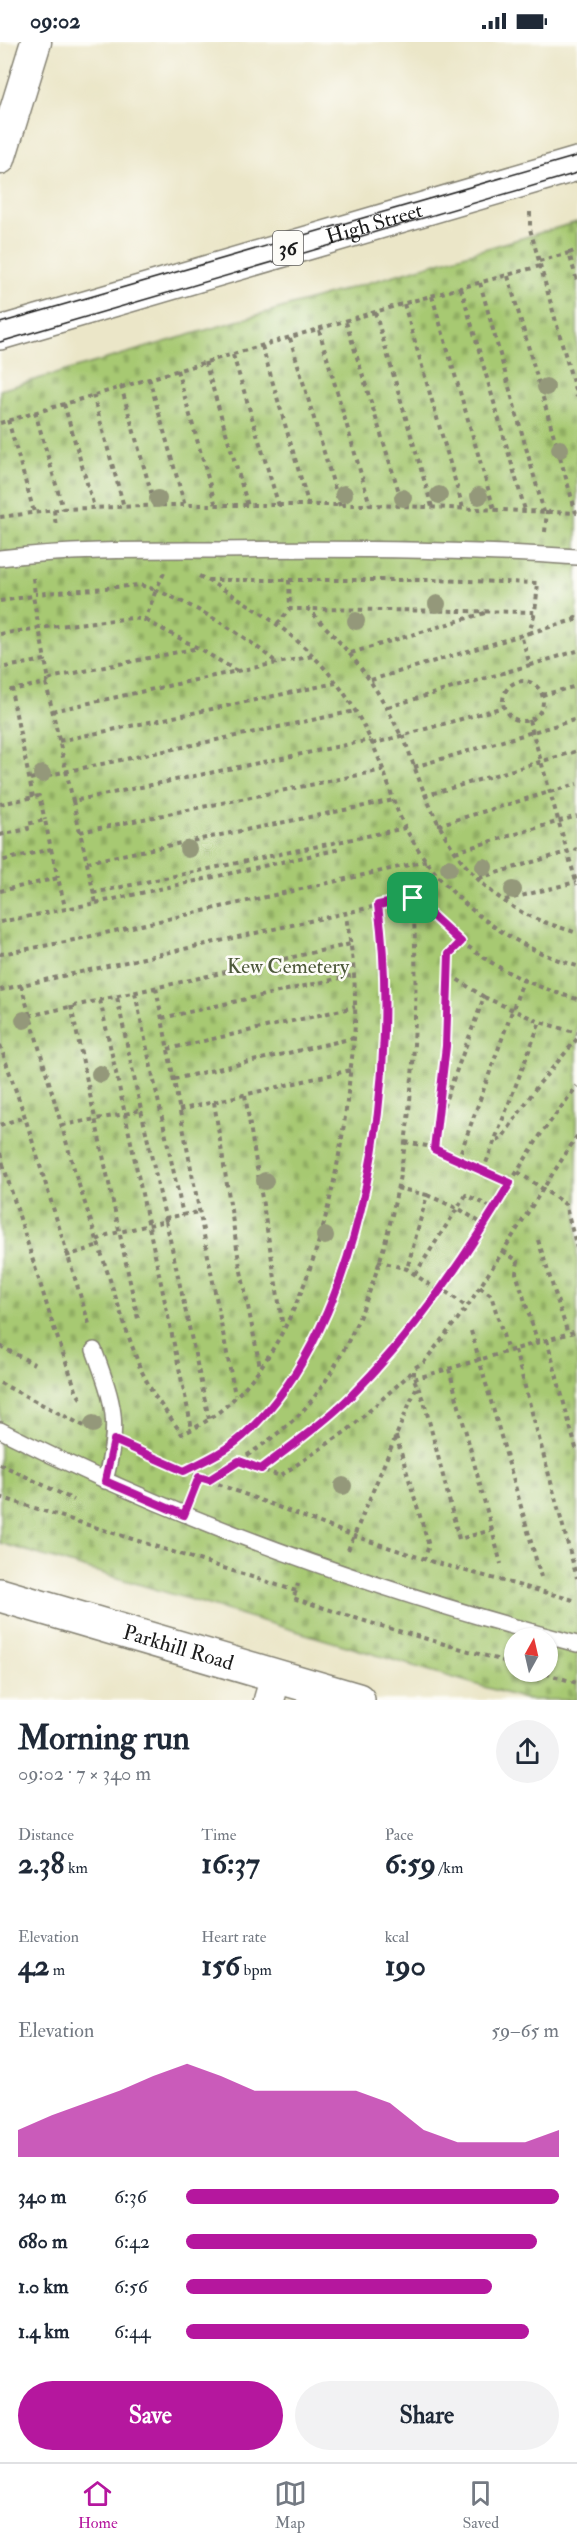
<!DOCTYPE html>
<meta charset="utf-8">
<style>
:root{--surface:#fff;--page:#f2f2f3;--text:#1f2937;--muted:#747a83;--line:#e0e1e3;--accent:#b5179e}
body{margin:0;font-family:"IM FELL Double Pica",serif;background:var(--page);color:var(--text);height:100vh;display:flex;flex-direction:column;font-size:22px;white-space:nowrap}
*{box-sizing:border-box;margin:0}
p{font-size:20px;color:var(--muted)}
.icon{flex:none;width:33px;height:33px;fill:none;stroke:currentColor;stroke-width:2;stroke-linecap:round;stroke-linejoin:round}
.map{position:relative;height:1658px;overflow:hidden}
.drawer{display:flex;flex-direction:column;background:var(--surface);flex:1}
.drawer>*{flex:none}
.needle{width:39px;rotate:8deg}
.controls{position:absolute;left:504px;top:1586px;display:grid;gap:12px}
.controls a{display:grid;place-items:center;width:54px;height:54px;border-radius:50%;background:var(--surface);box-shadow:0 2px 4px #0004;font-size:30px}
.pin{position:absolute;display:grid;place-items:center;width:51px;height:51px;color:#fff;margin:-26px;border-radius:12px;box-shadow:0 3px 9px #0006}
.round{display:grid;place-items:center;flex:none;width:63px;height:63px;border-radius:32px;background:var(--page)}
.headline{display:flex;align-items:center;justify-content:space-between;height:102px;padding:0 18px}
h1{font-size:33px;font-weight:700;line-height:45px}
.stats{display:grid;grid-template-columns:repeat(3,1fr);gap:9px;height:102px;padding:6px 18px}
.stats div{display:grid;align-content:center}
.stats b{font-size:30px;font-weight:700}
.stats small{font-size:16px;font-weight:400}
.stats p{font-size:16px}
.chart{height:168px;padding:12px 18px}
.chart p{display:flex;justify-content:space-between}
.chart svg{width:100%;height:108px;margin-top:6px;fill:var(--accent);opacity:.7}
.cta{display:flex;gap:12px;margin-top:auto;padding:12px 18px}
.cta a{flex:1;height:69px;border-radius:36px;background:var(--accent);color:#fff;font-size:24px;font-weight:700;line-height:69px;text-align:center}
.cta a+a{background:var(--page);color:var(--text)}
ul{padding:0 18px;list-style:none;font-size:20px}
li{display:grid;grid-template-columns:96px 72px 1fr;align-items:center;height:45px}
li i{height:15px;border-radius:8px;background:var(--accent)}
.status{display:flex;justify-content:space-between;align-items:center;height:42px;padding:0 30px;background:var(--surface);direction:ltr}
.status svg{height:16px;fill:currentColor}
.tab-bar{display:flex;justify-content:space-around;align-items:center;height:84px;border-top:2px solid var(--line);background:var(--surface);font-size:16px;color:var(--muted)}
.tab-bar a{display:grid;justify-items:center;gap:3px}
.tab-bar .active{color:var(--accent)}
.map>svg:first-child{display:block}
.cemetery{fill:url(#cemetery-stones);stroke:#627247;stroke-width:1.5;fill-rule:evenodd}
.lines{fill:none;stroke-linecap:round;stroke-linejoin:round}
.lane-casing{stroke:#848172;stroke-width:18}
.street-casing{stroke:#848172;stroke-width:33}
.secondary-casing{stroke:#848172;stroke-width:36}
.primary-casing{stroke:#848172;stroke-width:36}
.path{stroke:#848172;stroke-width:4;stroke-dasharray:4.5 4.5;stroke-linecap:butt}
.lane{stroke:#fff;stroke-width:15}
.street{stroke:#fff;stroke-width:30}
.secondary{stroke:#fff;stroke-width:33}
.primary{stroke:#fff;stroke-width:33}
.tram{stroke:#1c1c1c;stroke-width:1.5}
.tree{fill:#94987a}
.route-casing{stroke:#fff;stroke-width:12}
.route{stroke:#b5179e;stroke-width:8}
.labels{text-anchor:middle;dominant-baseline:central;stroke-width:5;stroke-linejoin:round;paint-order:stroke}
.shield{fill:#fdfcf7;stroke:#605f5e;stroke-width:1.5}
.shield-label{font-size:20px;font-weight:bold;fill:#1c1c1c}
.street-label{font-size:21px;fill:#1c1c1c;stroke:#fdfcf7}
.park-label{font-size:21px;fill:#4d593a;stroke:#fdfcf7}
</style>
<div class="status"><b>09:02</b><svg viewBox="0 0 49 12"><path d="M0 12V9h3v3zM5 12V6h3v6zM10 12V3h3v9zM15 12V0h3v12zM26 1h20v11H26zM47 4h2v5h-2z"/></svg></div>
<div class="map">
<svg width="577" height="1658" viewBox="0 0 577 1658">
<defs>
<pattern id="cemetery-stones" width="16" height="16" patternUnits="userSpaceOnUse" patternTransform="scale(1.5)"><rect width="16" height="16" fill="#a7c972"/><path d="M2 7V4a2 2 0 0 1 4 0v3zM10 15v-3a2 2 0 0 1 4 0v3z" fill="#8fac62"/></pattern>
</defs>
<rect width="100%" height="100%" fill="#fdfcf7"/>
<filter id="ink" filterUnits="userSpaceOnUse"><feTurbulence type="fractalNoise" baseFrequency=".0167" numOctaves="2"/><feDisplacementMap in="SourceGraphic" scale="12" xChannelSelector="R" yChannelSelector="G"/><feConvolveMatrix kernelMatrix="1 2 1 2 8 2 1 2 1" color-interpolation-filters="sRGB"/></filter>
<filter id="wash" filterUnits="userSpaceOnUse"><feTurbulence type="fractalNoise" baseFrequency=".008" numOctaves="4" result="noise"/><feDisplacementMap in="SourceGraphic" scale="24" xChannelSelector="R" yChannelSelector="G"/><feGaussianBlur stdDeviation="1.35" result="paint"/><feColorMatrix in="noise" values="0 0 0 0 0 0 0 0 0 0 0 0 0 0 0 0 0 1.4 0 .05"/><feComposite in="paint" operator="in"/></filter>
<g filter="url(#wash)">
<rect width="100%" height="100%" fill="#ebe6c8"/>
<path class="cemetery" d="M 577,180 L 577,1658 L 528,1658 L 0,1501 L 0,348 ZM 514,1596 L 548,1596 L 548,1629 L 514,1629 Z"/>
</g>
<g filter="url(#ink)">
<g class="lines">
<defs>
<path id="lane" d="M 0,516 C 72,507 146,508 218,508 C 338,506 458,507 577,515
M 94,1308 C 115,1365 120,1379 105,1439
M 0,1388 C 185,1482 377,1549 577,1602"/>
<path id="street" d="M 0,117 L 36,0
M 269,1658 L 276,1634"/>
<g id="secondary">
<path id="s1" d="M 0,1553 L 358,1658"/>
</g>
<g id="primary">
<path id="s2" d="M 0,291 L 577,122"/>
</g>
</defs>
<use href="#lane" class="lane-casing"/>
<use href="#street" class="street-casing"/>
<use href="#secondary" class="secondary-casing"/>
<use href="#primary" class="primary-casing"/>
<path class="path" d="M 530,170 L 530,187 L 577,355
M 569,211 L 577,208
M 539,219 L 569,211 L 577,239
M 508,234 L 576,471
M 480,241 L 544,470
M 461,246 L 525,468
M 432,254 L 494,467
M 404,262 L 463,466
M 375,270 L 432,465
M 346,280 L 403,463
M 319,288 L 370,463
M 290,296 L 340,464
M 262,304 L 309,464
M 233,313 L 279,464
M 205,320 L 248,464
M 177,328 L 216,464
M 149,336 L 185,464
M 121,344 L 155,464
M 93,353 L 124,465
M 64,362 L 94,465
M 35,370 L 63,467
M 8,378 L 34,470
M 0,381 L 409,260 L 540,224
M 54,468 L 56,485
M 0,475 L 63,467 L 171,463 L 374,463 L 577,471
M 545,490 L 547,469
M 164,531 L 156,548 C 199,566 242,591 277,621
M 199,534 C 261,567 316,604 353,665 C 365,685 376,708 384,730 C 390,747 395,765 403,781 C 437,850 504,903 577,924
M 33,536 L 35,552
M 208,538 L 289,538 L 290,567
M 289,538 L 431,538 L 538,541 L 535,570 L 308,567
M 0,559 L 33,554 L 39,586 L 132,576 L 145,578 L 156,548 L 140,543 L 35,552
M 574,578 L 577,571
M 277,582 L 290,567 L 308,567 C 349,608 376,640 401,694
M 529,591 L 574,578 L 577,582
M 0,592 L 39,586 L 45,618 L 0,626
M 351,611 L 488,570
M 530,623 L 577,609
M 237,629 L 313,614
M 49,638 L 55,635 L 198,606 L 145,578
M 371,638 L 529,591 L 535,570
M503 659a20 20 0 1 1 40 0a20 20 0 1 1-40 0Z
M 46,641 L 73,759
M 542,653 L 577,644
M 388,665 L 530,623 L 521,593
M 52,669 L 237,629 L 198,606
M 529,678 L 577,843
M 403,693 C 429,767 451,832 525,872 C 541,880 560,885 577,891
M 59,699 L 336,641
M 372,702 L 504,665
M 414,725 L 577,677
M 30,737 L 355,669
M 424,754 L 577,709
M 33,755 L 11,648 L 46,641 L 49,638 L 45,618
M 0,762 L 39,754 L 45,778
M 438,783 L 577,742
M 80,790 L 383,728
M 0,793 L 28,787 L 27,782 L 45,778 L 51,807 L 0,819
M 51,807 L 58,836
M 455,810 L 577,774
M 87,820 L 394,758
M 479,836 L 577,807
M 0,849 L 58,836 L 65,865
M 93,851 L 405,786
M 414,857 C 466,908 506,937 577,957
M 505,858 L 576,840
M 96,861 L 336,808 L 334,800
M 0,880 L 96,861 L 73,759 L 370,698
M 0,911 L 1,912 L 65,900 L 426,819
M 21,943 L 77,1137 L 126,1287 L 140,1326 L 154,1353 L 182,1392 C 301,1341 339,1147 350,1032 C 353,1008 356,984 355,960 C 355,929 351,900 345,870
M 156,946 L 235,1353
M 0,948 L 413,856 C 422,1012 410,1229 312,1358 C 288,1389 242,1417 209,1438 L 199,1435 L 193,1450
M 135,951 L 183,1173
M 484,955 L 540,980 L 577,991
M 100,958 L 125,1072 L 141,1068 L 117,955
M 71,964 L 138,1277
M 29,974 L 351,902
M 162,976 L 354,933
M 0,1003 L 24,1072 L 90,1285
M 168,1007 L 355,965
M 174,1037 L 354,996
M 245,1053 L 283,1285
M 214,1060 L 239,1219 L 260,1325
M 179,1068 L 351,1028
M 440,1073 L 484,955 L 449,932
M 0,1083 L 25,1075
M 62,1083 L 125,1072 L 192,1387
M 497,1099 L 502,1096 L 538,1043 L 577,997
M 405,1100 L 427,1104 L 510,1141 L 495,1167
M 434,1107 L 446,1004 L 449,912 L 461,900
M 0,1111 L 3,1122 L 0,1123
M 458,1118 L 523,939
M 3,1122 L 53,1283 L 77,1351 L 83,1360
M 483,1129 L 540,980
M 518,1130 L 565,1162 L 577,1206
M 510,1141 L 541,1092 L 577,1044
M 397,1146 L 427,1153 L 407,1227
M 427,1153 L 461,1168 L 484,1183 L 442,1247
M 165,1176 L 199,1170
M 166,1179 L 209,1377
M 97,1198 L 107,1193 L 166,1179 L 141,1068
M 538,1198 L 568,1292
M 503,1209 L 518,1219 L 516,1231 L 538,1301
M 66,1214 L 99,1204
M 378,1219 L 407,1227 L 440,1250
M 415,1232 L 466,1153 L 495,1167 L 484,1183
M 480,1245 L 491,1253 L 508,1309
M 471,1289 L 541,1535
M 547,1298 L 577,1410
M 0,1304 L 34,1322
M 515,1308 L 577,1536
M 449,1327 L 492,1488
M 414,1337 L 577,1289
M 0,1341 L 90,1387
M 418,1345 L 425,1363 L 459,1497 L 492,1488 L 501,1522
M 396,1394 L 429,1504 L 424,1517
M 135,1408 L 199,1435
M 239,1419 L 280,1434 L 348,1388 L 412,1330
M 0,1422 L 74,1458
M 261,1427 C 290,1405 319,1383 347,1358 C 383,1325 411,1285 442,1247 L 467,1265
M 184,1429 C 204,1419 226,1409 242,1394 C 368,1283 400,1020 378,863
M 210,1439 L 354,1494 L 433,1520 L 577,1559
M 0,1455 L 296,1549 L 298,1542
M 348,1508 L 417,1344 L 414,1337 L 414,1326 L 424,1320 L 467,1265 L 577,1094
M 296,1549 L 293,1556 L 371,1581 L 514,1622
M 537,1629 L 577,1641"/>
<use href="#lane" class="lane"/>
<use href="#street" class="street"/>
<use href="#secondary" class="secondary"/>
<use href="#primary" class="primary"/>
<path class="tram" d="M 0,281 L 577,114
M 0,300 L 577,131"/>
</g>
<g class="tree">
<circle cx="546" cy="345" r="9"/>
<circle cx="560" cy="407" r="9"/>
<circle cx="344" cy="452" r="9"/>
<circle cx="439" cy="453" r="9"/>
<circle cx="479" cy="454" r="9"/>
<circle cx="403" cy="456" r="9"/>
<circle cx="158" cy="457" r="9"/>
<circle cx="437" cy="562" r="9"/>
<circle cx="356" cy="579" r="9"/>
<circle cx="42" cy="732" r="9"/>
<circle cx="188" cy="807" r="9"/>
<circle cx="484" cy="825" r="9"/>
<circle cx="449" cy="826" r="9"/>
<circle cx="513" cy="848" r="9"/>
<circle cx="24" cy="978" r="9"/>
<circle cx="100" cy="1032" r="9"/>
<circle cx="265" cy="1139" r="9"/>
<circle cx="325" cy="1194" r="9"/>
<circle cx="93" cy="1382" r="9"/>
<circle cx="343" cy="1444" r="9"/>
</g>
</g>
<g class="lines" filter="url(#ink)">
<defs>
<path id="route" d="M 413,856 L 461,900 L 449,912 L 446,1004 L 434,1107 L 510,1141 C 464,1218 413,1292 349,1356 C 323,1382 291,1404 261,1427 L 239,1419 L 209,1438 L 199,1435 L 184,1473 L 105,1439 L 114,1398 L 184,1429 C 204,1419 226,1409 243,1394 C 368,1283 400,1020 378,863 Z"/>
</defs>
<use href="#route" class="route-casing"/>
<use href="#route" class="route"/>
</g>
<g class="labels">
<rect class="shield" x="273" y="189" width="30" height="34" rx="4.5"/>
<g class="shield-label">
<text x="288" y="206">36</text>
</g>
<g class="street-label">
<text stroke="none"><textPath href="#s2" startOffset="390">High Street</textPath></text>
<text stroke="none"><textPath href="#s1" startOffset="186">Parkhill Road</textPath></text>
</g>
<g class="park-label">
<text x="288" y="924">Kew Cemetery</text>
</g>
</g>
</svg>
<div class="controls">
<a><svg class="needle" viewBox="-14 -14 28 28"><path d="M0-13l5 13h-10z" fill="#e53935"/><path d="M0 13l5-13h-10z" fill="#747a83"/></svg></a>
</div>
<div class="pin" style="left:413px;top:856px;background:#1e9e55"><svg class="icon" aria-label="arrive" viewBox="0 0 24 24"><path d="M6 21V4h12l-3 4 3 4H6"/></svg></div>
</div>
<section class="drawer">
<div class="headline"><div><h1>Morning run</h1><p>09:02 · 7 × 340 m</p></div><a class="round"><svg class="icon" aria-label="share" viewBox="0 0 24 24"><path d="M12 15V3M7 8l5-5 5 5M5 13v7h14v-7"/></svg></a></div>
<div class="stats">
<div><p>Distance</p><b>2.38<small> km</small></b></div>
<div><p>Time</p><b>16:37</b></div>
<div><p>Pace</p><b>6:59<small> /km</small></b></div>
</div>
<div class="stats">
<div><p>Elevation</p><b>42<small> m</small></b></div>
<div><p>Heart rate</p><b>156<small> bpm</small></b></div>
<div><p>kcal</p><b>190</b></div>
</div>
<div class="chart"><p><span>Elevation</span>59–65 m</p>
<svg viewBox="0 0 160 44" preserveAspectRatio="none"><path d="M0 44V33L10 27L20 22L30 17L40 11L50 6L60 11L70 17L80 17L90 17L100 17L110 22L120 33L130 38L140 38L150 38L160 33V44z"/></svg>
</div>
<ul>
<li><b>340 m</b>6:36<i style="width:100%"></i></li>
<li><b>680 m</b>6:42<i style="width:94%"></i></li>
<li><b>1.0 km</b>6:56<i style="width:82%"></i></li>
<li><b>1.4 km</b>6:44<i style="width:92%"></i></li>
</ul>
<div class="cta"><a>Save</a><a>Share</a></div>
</section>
<nav class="tab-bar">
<a class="active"><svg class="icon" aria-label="home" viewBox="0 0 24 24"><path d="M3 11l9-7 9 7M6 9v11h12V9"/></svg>Home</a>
<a><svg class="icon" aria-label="map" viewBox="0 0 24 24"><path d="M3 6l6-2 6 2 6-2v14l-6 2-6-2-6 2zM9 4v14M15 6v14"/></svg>Map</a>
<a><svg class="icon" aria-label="saved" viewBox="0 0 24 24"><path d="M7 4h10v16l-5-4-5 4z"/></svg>Saved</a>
</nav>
